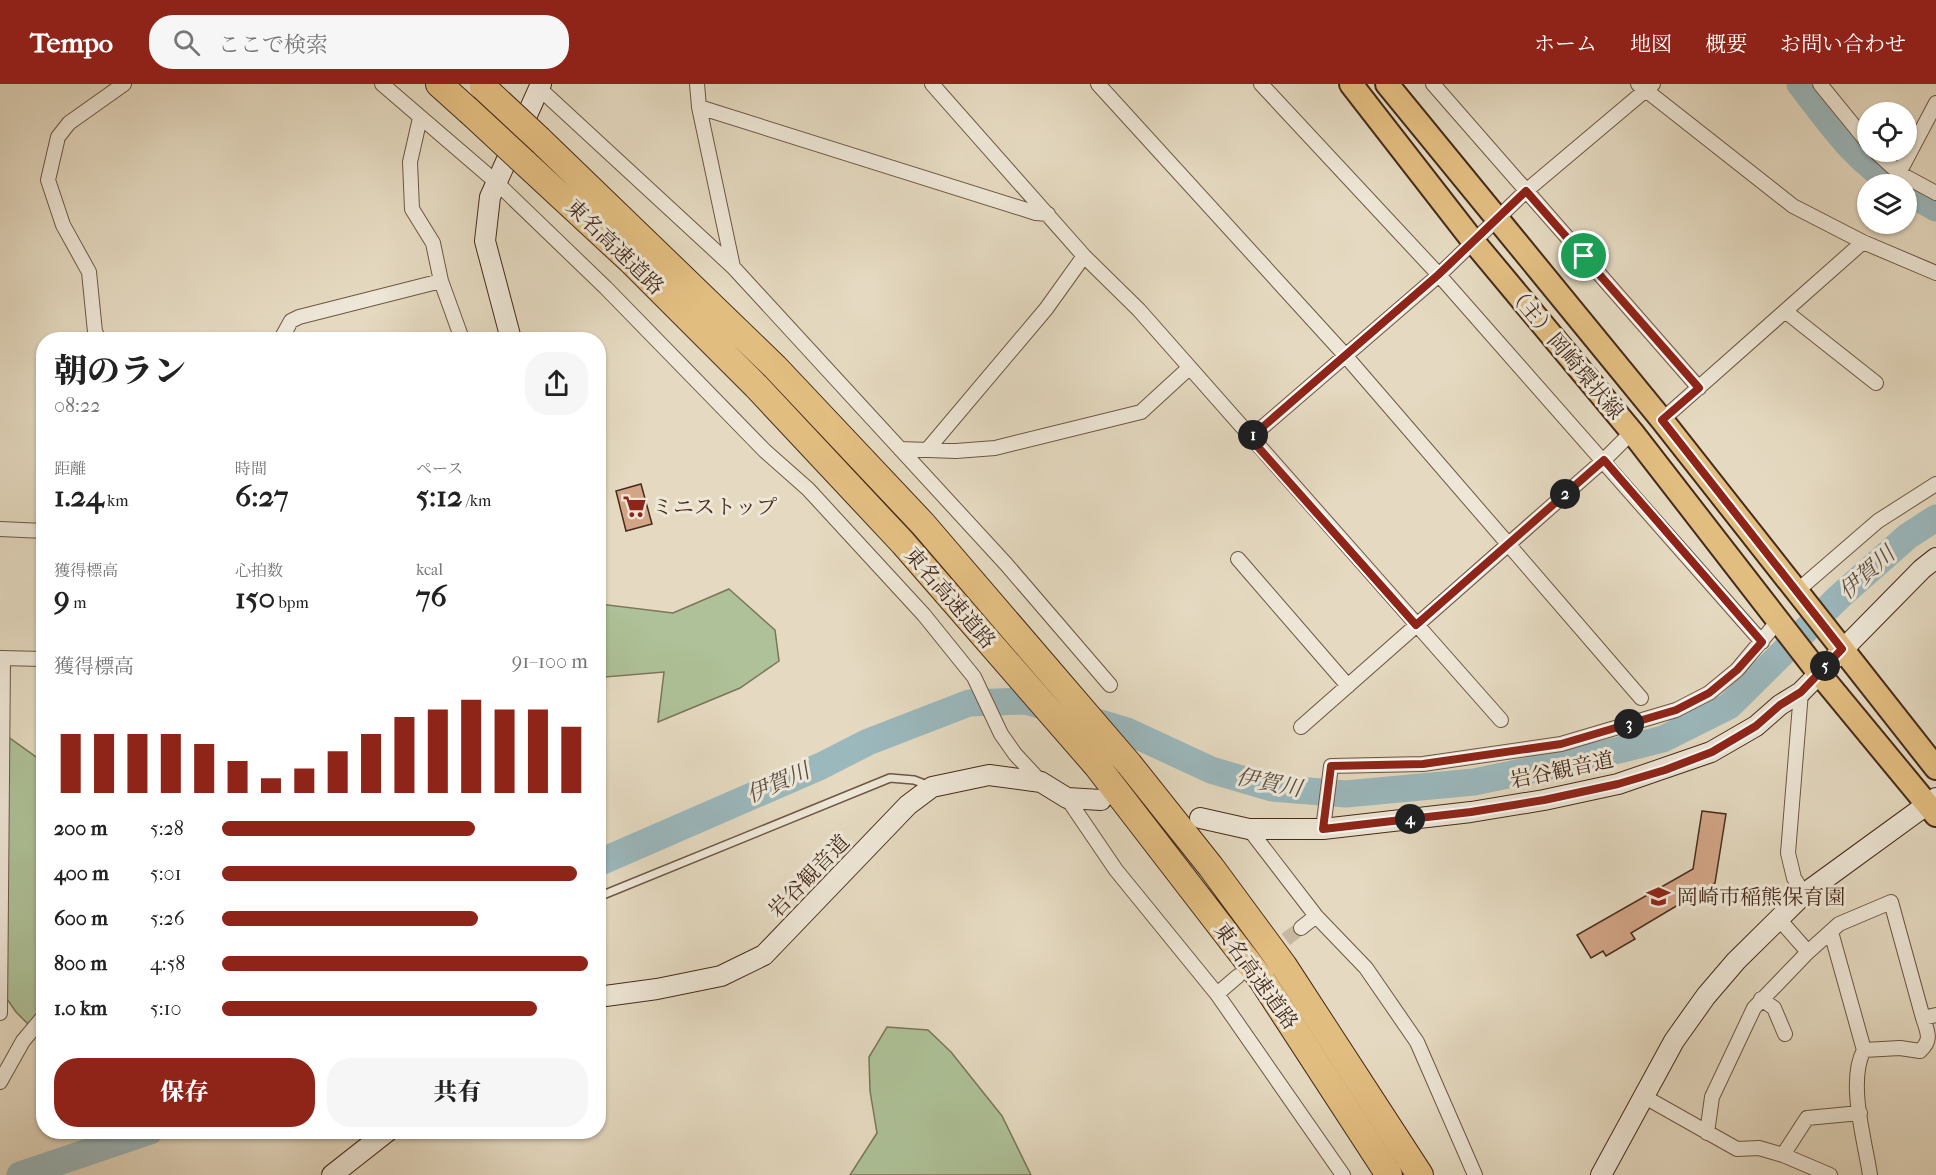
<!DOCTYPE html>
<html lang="ja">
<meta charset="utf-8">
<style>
:root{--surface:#fff;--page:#f6f6f6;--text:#222;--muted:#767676;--accent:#8f2418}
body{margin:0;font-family:"IM FELL French Canon","Noto Serif JP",serif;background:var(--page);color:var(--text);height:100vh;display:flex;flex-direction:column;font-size:22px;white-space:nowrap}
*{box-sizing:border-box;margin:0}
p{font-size:20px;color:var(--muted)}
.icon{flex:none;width:33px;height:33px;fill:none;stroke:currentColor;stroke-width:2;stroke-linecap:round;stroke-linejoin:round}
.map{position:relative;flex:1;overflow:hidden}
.sheet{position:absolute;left:36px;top:248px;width:570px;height:807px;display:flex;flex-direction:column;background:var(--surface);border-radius:24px;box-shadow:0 2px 4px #0004}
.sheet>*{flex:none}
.buttons{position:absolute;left:1857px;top:18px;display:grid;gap:12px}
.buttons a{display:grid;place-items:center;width:60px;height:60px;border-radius:50%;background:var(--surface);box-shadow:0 2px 4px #0004;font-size:30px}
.pin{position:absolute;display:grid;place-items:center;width:51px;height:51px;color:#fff;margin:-26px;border:3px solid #fff;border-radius:50%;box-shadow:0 2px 6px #0007}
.km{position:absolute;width:30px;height:30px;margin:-15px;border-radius:50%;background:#222;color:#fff;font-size:16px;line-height:30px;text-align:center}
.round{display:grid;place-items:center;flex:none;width:63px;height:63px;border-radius:24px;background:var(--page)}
.overview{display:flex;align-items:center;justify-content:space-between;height:102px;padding:0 18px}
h1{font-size:33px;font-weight:800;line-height:45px}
.figures{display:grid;grid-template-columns:repeat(3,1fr);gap:9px;height:102px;padding:6px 18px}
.figures div{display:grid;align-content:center}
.figures b{font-size:30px;font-weight:800}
.figures small{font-size:16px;font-weight:400}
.figures p{font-size:16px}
.chart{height:168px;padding:12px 18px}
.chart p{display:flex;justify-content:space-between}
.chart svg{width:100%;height:108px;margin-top:6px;stroke:var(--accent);stroke-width:6}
.cta{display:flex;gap:12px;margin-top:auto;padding:12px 18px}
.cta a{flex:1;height:69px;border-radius:24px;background:var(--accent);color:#fff;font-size:24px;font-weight:800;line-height:69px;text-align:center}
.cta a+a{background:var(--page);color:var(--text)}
ul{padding:0 18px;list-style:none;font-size:20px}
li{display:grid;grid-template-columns:96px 72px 1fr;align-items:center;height:45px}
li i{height:15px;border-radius:8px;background:var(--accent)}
header{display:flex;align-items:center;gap:36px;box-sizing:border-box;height:84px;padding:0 30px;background:var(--accent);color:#fff}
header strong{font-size:28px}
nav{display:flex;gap:33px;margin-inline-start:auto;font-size:21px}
.search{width:420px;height:54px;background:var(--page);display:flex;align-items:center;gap:15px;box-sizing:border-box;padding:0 21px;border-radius:24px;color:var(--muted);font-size:22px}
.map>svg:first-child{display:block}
.green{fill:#aec198;stroke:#7a7659;stroke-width:1.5}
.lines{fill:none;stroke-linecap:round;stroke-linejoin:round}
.river{stroke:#9bb8bd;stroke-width:27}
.building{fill:#d3a587;stroke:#462a1a;stroke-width:1.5}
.street-tunnel{stroke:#c5b7a0;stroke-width:14;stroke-dasharray:14 7;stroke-linecap:butt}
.lane-casing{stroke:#6e5644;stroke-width:10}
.street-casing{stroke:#6e5644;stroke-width:16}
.secondary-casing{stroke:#462a1a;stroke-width:22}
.primary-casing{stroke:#462a1a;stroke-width:26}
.highway-casing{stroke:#462a1a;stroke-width:28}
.lane{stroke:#eee7d7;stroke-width:7}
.street{stroke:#eee7d7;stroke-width:14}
.secondary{stroke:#eee7d7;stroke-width:20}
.primary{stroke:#e2bd80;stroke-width:22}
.highway{stroke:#e2bd80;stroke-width:26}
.highway-bridge-casing{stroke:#462a1a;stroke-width:28;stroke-linecap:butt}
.highway-bridge{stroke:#e2bd80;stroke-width:26}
.route-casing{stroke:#fff;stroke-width:12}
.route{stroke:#8f2418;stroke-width:8}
.labels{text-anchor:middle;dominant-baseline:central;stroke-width:6;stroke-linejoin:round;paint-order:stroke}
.street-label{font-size:21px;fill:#462a1a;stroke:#eee7d7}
.poi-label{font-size:21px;fill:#462a1a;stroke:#eee7d7;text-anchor:start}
.water-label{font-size:22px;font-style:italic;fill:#5b4e43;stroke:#eee7d7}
</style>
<header>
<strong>Tempo</strong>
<div class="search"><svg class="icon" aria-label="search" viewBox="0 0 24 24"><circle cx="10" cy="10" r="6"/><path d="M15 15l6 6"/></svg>ここで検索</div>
<nav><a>ホーム</a><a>地図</a><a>概要</a><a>お問い合わせ</a></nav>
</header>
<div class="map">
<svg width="1936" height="1091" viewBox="0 0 1936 1091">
<rect width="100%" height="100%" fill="#e5dac1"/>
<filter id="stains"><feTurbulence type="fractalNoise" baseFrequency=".00333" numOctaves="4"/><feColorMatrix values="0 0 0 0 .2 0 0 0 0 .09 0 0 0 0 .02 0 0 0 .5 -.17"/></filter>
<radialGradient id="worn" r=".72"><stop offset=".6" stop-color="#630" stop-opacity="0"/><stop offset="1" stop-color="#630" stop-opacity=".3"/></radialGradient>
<path class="green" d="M 729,505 L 775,546 L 779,577 L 740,604 L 658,638 L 664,588 L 605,593 L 600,520 L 673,529 Z
M 0,647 L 43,678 L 43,955 L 16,928 L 0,905 Z
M 887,943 L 928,946 L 951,968 L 1002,1032 L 1031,1091 L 850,1091 L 877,1049 L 870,1007 L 869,973 Z
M 89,1047 L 131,1047 L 105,1062 Z"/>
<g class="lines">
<path class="river" d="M 1800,0 C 1828,36 1855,77 1896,100
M 1906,107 L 1936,124
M 598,779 L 821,682 L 868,658 L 969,619 L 1026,617 L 1127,647 L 1211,686 L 1272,704 L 1346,710 L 1474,698 L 1579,676 L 1663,655 L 1729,622 L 1839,513 L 1908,452 L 1936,434
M 20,1091 L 150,1047"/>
</g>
<path class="building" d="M 641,400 L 652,440 L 626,447 L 616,407 Z
M 1702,727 L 1726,730 L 1715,799 L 1631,849 L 1635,855 L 1606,872 L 1603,867 L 1591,874 L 1577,851 L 1693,785 Z"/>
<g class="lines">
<path class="street-tunnel" d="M 1269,868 L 1301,844"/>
<defs>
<path id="lane" d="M 598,813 L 890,694 L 914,696 L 930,702"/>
<path id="street" d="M 382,0 L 496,98 L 606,204 L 765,367 L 808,405 L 924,531 L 974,593 L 1001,650 L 1015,670 L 1041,698
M 697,0 L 699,23 L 733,183
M 932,0 L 1084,172 L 1139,226 L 1501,636
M 1098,0 L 1344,270 L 1641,614
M 1261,0 L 1439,191 L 1762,558
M 1433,0 L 1699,304
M 1638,0 L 1793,122 L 1863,158 L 1936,189
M 1820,0 L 1868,59
M 539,4 L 733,183 L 1006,480 L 1110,601
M 699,23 L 1036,129 L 1048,130
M 420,34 L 410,78 L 412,125 L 433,159 L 441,197 L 462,255
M 1876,68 L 1899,89 L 1936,109
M 1899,89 L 1936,19
M 1785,227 L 1876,299
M 99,255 L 95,248 L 89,188 L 63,141 L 48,96 L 58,53 L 69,39 L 124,0
M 281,255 L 291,237 L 299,233 L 441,197
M 1662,336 L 1863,158
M 1250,354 L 1439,191 L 1526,107 L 1653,0
M 900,365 L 956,367 L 995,364 L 1141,328 L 1189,284
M 927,366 L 1046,225 L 1084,172
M 0,445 L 44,447
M 1238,475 L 1348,602
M 1797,507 L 1878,437 L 1936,400
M 0,574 L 44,575
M 1801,608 L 1788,769 L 1794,794 L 1804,810
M 1301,643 L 1604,376 L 1632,348
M 1067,714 L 1116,786 L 1217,910 L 1343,1091
M 1249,745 L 1316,832 L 1366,884 L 1417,958 L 1475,1091
M 1323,745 L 1331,682 L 1423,680 L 1561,660 L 1676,626 L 1709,609 L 1737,586 L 1778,537
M 1779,835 L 1808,868
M 1301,844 L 1316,832
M 1831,848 L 1864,966
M 1217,910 L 1238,892
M 1761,915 L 1774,924 L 1785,950
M 0,929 L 3,574
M 0,998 L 23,957 L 44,932
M 1643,1012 L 1737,1065 L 1759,1064 L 1783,1071 L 1830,1091
M 1707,1049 L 1712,1013 L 1754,924 L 1808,868 L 1839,840 L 1891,818 L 1923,934
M 1783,1071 L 1807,1034 L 1860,1029
M 1870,1091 C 1865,1057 1847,997 1864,966 L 1900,964 L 1920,967 C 1932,956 1928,949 1923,934 L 1936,931"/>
<path id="secondary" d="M 511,255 L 485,157 L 490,113 L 541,0
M 1200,734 L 1249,745 L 1323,745 L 1471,728 L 1544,716 L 1618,700 L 1711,668 L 1756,642 L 1780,621 L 1801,608 L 1922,485 L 1936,474
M 598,913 L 657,905 L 721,892 L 764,871 L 908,721 L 932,703 L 989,691 L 1041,698 L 1067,714 L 1101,716
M 332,1091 L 388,1047
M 1601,1091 L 1674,957 L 1706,912 L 1736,877 L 1804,810 L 1936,714"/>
<path id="primary" d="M 1351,0 L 1473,157 L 1632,348 L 1818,588 L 1936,731
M 1387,0 L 1662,336 L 1936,684"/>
<path id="highway" d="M 439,0 L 469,27
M 539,55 L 775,283 L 923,440 L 1129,680 L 1211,783 L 1284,882 L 1420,1091
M 524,78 L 633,179 L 756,302 L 903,459 L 1097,682 L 1262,896 L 1389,1091"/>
</defs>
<use href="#lane" class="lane-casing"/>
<use href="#street" class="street-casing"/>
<use href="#secondary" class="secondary-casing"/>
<use href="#primary" class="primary-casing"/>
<use href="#highway" class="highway-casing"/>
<use href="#lane" class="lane"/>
<use href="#street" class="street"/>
<use href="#secondary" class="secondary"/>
<use href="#primary" class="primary"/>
<use href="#highway" class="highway"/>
<defs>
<path id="highway-bridge" d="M 483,3 L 539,55
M 469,27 L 524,78"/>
</defs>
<use href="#highway-bridge" class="highway-bridge-casing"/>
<use href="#highway-bridge" class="highway-bridge"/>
</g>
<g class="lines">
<defs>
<path id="route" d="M 1526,107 L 1699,304 L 1662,336 L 1842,565 L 1801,608 L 1780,621 L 1756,642 L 1712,668 L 1665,686 L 1618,700 L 1544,716 L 1471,728 L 1323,745 L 1331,682 L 1423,680 L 1561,660 L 1676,626 L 1709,609 L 1737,586 L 1762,558 L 1604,376 L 1416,541 L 1250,354 L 1438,191 Z"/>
</defs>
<use href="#route" class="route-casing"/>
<use href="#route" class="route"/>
</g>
<defs>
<symbol id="supermarket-bare" viewBox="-9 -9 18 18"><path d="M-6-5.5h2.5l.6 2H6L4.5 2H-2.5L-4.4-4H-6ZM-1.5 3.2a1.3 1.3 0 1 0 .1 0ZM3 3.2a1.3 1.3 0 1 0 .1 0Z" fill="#8f2418" stroke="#eee7d7" stroke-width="2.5" paint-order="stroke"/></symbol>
<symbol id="school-bare" viewBox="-9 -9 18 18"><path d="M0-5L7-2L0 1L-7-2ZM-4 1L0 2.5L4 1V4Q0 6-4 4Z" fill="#8f2418" stroke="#eee7d7" stroke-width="2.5" paint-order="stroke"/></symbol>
</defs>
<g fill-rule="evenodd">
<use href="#supermarket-bare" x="618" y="406" width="33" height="33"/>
<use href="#school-bare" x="1642" y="796" width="33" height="33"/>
</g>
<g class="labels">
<g class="street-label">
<text transform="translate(615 163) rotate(44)">東名高速道路</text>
<text transform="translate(1565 268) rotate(50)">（主）岡崎環状線</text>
<text transform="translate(950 514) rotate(49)">東名高速道路</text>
<text transform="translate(1562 686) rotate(-12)">岩谷観音道</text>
<text transform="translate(809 792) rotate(-46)">岩谷観音道</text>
<text transform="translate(1256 892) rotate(54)">東名高速道路</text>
</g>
<g class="poi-label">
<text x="652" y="423">ミニストップ</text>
<text x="1677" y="813">岡崎市稲熊保育園</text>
</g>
<g class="water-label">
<text transform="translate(1867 489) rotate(-42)">伊賀川</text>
<text transform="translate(778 699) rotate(-24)">伊賀川</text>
<text transform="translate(1269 699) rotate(11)">伊賀川</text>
</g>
</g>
<rect width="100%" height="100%" filter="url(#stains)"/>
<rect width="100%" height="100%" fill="url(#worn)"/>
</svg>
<div class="buttons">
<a><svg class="icon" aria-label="locate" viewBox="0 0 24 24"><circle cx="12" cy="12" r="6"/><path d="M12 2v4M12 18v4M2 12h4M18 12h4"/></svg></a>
<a><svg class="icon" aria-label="layers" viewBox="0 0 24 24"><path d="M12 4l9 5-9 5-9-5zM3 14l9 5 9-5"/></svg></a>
</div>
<div class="pin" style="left:1584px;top:172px;background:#1e9e55"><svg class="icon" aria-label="arrive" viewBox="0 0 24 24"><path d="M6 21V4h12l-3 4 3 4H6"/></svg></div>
<b class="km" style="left:1253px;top:351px">1</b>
<b class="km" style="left:1565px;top:410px">2</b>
<b class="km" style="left:1629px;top:640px">3</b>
<b class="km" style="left:1410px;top:735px">4</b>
<b class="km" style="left:1825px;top:582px">5</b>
<section class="sheet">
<div class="overview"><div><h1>朝のラン</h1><p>08:22</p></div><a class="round"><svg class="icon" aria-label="share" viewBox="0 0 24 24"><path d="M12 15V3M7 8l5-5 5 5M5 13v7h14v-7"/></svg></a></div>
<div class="figures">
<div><p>距離</p><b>1.24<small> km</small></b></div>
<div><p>時間</p><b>6:27</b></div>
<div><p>ペース</p><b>5:12<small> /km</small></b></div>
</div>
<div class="figures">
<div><p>獲得標高</p><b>9<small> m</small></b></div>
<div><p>心拍数</p><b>150<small> bpm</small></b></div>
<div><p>kcal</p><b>76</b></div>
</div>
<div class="chart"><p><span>獲得標高</span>91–100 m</p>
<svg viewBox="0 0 160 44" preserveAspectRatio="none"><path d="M5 44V20M15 44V20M25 44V20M35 44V20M45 44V24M55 44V31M65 44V38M75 44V34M85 44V27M95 44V20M105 44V13M115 44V10M125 44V6M135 44V10M145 44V10M155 44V17"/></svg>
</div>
<ul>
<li><b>200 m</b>5:28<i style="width:69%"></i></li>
<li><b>400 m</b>5:01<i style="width:97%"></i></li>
<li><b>600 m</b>5:26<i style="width:70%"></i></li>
<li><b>800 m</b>4:58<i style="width:100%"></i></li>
<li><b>1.0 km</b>5:10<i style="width:86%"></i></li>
</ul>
<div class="cta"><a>保存</a><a>共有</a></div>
</section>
</div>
